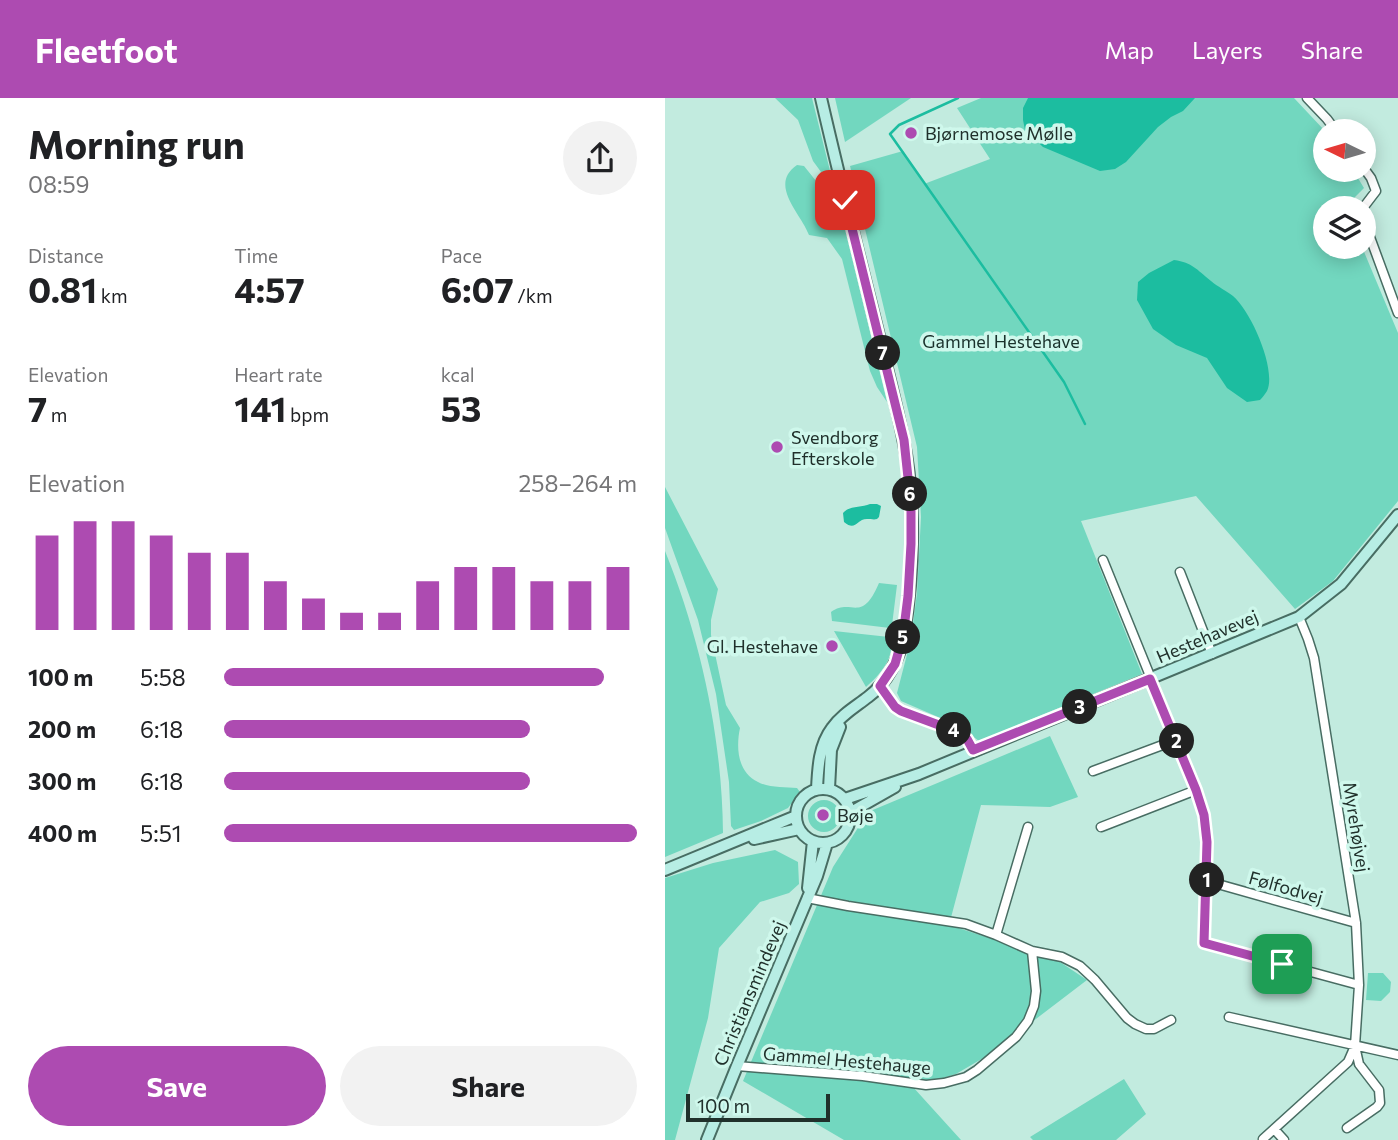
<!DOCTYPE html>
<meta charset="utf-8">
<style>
:root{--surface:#fff;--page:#f2f2f2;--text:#202124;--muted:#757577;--accent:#ad4bb1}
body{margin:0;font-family:Commissioner,sans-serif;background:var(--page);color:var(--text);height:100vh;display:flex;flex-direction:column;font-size:26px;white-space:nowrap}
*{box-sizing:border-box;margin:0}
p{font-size:23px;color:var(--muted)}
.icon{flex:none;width:38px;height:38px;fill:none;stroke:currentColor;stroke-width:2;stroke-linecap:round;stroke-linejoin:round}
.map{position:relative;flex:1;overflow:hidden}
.panel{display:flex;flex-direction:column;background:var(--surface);width:665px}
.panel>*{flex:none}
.needle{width:46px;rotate:275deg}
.buttons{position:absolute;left:648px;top:21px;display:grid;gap:14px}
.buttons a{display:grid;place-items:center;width:63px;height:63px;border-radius:50%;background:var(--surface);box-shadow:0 4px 18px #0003;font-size:35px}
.scale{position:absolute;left:21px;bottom:18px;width:144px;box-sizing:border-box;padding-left:7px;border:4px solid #20302b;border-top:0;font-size:19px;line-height:24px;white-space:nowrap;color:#20302b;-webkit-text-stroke:5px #cff8ec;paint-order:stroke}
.pin{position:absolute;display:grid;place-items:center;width:60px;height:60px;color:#fff;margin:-30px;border-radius:14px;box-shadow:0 4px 10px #0006}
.km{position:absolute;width:35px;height:35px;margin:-18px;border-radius:50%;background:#222;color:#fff;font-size:19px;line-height:35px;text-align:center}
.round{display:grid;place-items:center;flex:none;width:74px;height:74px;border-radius:37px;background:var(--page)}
.summary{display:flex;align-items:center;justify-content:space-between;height:119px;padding:0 28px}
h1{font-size:38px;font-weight:700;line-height:52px}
.stats{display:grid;grid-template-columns:repeat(3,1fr);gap:10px;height:119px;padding:7px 28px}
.stats div{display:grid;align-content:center}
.stats b{font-size:35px;font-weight:700}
.stats small{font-size:19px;font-weight:400}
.stats p{font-size:19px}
.chart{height:196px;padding:14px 28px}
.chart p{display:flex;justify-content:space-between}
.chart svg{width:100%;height:126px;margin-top:7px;stroke:var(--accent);stroke-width:6}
.button{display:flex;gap:14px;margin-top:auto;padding:14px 28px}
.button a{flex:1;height:80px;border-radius:42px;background:var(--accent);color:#fff;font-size:28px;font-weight:700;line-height:80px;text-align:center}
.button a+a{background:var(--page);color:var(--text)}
ul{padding:0 28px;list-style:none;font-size:23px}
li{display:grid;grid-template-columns:112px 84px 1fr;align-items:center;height:52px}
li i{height:18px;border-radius:9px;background:var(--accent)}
header{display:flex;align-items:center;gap:42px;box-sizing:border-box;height:98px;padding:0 35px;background:var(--accent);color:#fff}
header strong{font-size:33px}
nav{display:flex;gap:38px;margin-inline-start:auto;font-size:24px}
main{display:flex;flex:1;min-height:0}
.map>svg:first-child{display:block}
.green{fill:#72d7bf}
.water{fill:#1cbda0}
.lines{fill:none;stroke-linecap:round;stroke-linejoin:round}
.stream{stroke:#1cbda0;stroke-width:2.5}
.street-casing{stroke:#486d63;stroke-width:11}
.secondary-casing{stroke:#486d63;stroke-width:14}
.street{stroke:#fff;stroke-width:8}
.secondary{stroke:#b7ede4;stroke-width:10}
.route-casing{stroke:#fff;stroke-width:14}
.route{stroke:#ad4bb1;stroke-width:9}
.poi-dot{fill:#ad4bb1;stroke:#cff8ec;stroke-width:2.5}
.labels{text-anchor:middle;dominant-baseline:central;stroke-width:7;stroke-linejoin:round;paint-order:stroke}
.poi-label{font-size:18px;fill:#20302b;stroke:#cff8ec;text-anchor:start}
.park-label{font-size:18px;fill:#19312b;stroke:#cff8ec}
.street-label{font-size:18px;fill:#20302b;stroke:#cff8ec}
</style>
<header>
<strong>Fleetfoot</strong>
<nav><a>Map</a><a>Layers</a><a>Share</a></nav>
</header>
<main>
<section class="panel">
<div class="summary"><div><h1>Morning run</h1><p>08:59</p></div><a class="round"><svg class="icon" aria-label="share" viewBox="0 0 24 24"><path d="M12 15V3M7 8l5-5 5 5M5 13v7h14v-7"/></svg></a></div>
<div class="stats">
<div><p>Distance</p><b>0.81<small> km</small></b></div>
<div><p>Time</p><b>4:57</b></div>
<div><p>Pace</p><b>6:07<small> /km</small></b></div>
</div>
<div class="stats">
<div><p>Elevation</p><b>7<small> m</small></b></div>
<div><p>Heart rate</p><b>141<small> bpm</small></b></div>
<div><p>kcal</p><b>53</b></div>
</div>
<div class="chart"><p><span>Elevation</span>258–264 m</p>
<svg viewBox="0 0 160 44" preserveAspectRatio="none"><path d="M5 44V11M15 44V6M25 44V6M35 44V11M45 44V17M55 44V17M65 44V27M75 44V33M85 44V38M95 44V38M105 44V27M115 44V22M125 44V22M135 44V27M145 44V27M155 44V22"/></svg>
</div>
<ul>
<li><b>100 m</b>5:58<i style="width:92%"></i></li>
<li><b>200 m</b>6:18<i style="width:74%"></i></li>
<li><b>300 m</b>6:18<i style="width:74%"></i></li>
<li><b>400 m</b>5:51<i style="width:100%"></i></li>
</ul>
<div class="button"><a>Save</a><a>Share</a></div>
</section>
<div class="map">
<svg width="733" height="1042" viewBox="0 0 733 1042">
<rect width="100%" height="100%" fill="#c2ebdf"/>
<path class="green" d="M 110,0 L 147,0 L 170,93 L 148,63 L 133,22 Z
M 170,0 L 246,0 L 180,44 Z
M 316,0 L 629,0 L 660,33 L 660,72 L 688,72 L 699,90 L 686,103 L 686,110 L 660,110 L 660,149 L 697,149 L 733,235 L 733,403 L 668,483 L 630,511 L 531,398 L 416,423 L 477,576 L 314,643 L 294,628 L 236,603 L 232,595 L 246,541 L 252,495 L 256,419 L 252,349 L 185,68 L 238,53 L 259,86 L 325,61 L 292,10 Z
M 132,67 L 139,68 L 176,114 L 222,304 L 212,289 L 205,273 L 177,161 L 162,140 L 144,137 C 136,115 103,87 132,67 Z
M 0,389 L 53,491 L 46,522 L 46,537 L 61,607 L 75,630 C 71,649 72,674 93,684 C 104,690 120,689 132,690 L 135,694 L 123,710 L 96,723 L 69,732 L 66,728 L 64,684 L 51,596 L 33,522 L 0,430 Z
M 0,453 C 36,542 57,639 58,735 L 0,759 Z
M 214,485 L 232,487 L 227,527 L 225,530 L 167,523 L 166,514 C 187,499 196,527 214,485 Z
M 169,533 L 224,539 C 232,558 215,577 201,589 Z
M 385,638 L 413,699 L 385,709 L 316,707 L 284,827 L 392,862 L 422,882 L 325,956 L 291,976 L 248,989 L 296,1042 L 179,1042 L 78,983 L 168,769 L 203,714 Z
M143 718a16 16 0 1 1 32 0a16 16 0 1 1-32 0Z
M 110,752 L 133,764 L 134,786 L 124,795 L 95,804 L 54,850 L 43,920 L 10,1042 L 0,1042 L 0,780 L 48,765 Z
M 703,875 L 718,875 L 726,884 L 725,894 L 716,903 L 701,902 Z
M 459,981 L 481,1016 L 451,1042 L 368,1042 L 365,1039 Z"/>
<path class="water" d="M 363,0 L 530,0 L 518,13 L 506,19 L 493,29 L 461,64 L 450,71 L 435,73 L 378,49 L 360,32 L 358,22 L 358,10 Z
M 509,162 C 528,165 531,171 546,183 C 553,189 562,193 568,198 C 586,213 612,272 602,293 C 600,296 598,299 595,302 L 582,304 L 562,290 L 542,260 L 511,247 L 488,231 L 472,202 L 473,184 L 484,175 Z
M 205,406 L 212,406 L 216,408 L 214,419 L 212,421 C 209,422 206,421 202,421 C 191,421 191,434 179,424 L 178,415 C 185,407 196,410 205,406 Z"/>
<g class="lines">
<path class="stream" d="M 293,0 L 234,27 L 225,36 L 399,284 L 420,326"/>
<defs>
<path id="street" d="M 642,0 L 662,21 L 671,33
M 698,110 L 711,93 L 706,80 L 698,69
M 698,112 L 699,123 L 733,215
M 438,462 L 511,642 L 531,692 L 539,717 L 542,744 L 539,845 L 694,887
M 515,474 L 547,556
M 634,519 L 643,541 L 649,560 L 691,825 L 694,887 L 690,948 L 694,966 L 714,992 L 715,1005 L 712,1009 L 682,1030
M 215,588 L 230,609 L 236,613 L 290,633 L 302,641 L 308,652
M 428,673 L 511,642
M 436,729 L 531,692
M 542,783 L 691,825
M 142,800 L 183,808 L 301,826 L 331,837 L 367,853 L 397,859 L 415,868 L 430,882 L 462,920 L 470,926 L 481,931 L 489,931 L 506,922
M 331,837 L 363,729
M 564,919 L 733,957
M 72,968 L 198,978 L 261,987 L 279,985 L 301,979 L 312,972 L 351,939 L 363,923 L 369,908 L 371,893 L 367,853
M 609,1031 L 619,1042
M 598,1041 L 683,964 L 690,948"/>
<path id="secondary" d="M131 718a27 27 0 1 1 54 0a27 27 0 1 1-54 0Z
M 152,691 C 153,670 154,647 167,630 C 176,617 190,609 203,599 C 222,585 235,560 239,536 C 249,475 251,402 238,340 C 229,295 217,251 206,206 C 189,138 172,69 156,0
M 164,691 L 166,652 L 175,629
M 180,701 L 254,676 L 634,519 L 676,486 L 733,417
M 186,714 L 230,689
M 89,741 L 134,731
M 0,772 L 131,718
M 143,790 L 148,743
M 42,1042 L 72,968 L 152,778 L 162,745"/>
</defs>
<use href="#street" class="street-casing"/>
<use href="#secondary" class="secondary-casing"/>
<use href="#street" class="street"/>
<use href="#secondary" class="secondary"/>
</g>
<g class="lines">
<defs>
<path id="route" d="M 180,102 L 239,342 L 246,408 L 246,446 L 243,498 L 238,538 L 230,566 L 215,588 L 230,609 L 236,613 L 290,633 L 302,641 L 308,652 L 485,581 L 531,692 L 539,717 L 542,744 L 539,845 L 617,866"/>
</defs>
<use href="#route" class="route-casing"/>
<use href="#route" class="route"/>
</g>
<g class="poi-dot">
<circle cx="246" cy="35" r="7"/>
<circle cx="112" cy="349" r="7"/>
<circle cx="167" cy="548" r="7"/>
<circle cx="158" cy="717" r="7"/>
</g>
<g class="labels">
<g class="poi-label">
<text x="260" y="35">Bjørnemose Mølle</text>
<text x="126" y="339">Svendborg<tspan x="126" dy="21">Efterskole</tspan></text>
<text x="153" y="548" text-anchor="end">Gl. Hestehave</text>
<text x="172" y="717">Bøje</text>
</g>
<g class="park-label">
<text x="336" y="243">Gammel Hestehave</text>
</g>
<g class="street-label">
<text transform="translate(542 538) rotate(-23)">Hestehavevej</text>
<text transform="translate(692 729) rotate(81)">Myrehøjvej</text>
<text transform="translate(621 789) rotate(16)">Følfodvej</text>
<text transform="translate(84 895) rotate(-67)">Christiansmindevej</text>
<text transform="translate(182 962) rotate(5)">Gammel Hestehauge</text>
</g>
</g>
</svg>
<div class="buttons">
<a><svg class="needle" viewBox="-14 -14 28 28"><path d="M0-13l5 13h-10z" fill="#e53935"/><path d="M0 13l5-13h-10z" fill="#757577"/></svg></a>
<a><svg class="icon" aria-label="layers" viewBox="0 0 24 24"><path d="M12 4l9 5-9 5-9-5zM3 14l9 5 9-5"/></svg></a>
</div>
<div class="scale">100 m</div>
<div class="pin" style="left:617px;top:866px;background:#1e9e55"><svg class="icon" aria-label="arrive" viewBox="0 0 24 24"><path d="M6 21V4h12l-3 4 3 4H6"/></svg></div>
<div class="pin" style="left:180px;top:102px;background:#d93025"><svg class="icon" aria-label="check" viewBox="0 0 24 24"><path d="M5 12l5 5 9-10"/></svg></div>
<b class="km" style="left:542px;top:782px">1</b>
<b class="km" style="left:512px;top:643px">2</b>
<b class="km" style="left:415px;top:609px">3</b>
<b class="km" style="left:289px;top:632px">4</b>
<b class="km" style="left:238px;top:539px">5</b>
<b class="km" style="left:245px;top:396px">6</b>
<b class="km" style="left:218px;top:255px">7</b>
</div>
</main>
